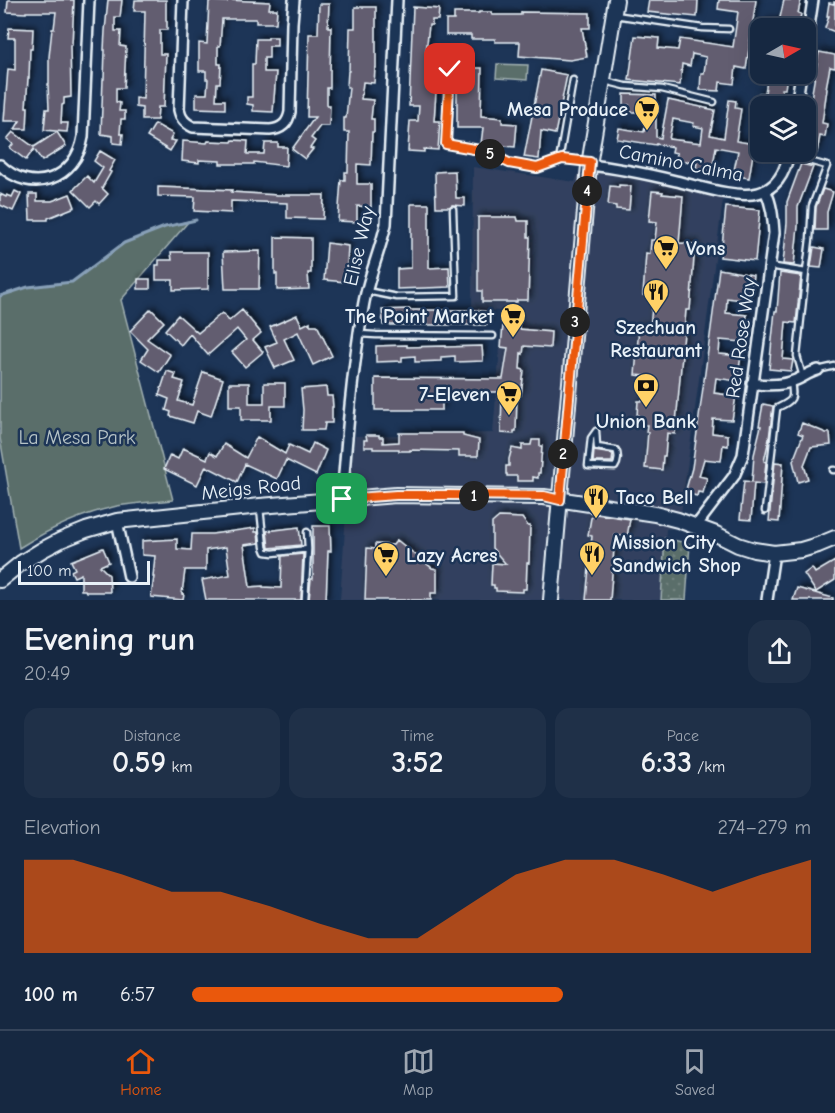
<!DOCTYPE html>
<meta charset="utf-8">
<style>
:root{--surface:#162841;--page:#1f3048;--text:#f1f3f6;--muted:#9ea6b1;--line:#35445a;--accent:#ea580c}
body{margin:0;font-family:"Comic Neue",sans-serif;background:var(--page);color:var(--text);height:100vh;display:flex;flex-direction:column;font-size:22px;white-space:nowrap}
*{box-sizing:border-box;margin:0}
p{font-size:20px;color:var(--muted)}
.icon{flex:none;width:33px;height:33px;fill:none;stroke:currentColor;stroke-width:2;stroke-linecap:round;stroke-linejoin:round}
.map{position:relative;height:600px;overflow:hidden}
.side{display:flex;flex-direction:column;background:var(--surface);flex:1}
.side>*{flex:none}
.needle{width:39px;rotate:81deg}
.controls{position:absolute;left:750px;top:18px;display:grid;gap:12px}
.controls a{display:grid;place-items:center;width:66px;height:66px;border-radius:12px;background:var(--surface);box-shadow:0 6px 24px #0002,0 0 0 2px var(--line);font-size:30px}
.scale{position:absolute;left:18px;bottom:15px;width:132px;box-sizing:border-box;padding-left:6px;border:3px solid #e8f1f8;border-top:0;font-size:16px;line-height:21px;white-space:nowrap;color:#e8f1f8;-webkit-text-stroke:4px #1d3557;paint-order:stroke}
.pin{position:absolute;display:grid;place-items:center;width:51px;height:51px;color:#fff;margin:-26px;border-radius:12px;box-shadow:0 3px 9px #0006}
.km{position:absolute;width:30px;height:30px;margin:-15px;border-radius:50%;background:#222;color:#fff;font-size:16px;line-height:30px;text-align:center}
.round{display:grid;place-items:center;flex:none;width:63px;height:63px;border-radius:18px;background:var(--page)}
.headline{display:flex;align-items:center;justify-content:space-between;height:102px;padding:0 24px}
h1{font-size:33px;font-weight:600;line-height:45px}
.figures{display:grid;grid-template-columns:repeat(3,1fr);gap:9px;height:102px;padding:6px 24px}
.figures div{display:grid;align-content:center;border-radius:15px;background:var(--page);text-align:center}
.figures b{font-size:30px;font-weight:600}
.figures small{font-size:16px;font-weight:400}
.figures p{font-size:16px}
.chart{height:168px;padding:12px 24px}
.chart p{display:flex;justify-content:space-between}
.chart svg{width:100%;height:108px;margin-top:6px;fill:var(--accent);opacity:.7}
ul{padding:0 24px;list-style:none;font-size:20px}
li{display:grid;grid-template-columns:96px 72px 1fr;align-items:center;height:45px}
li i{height:15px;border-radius:8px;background:var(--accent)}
.tabs{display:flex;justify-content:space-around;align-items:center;height:84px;border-top:2px solid var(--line);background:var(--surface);font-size:16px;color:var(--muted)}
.tabs a{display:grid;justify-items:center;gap:3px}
.tabs .active{color:var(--accent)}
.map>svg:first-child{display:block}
.built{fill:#32415e}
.park{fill:#5a6e6a;stroke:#a1b0b1;stroke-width:1.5}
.garden{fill:url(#garden-dots);stroke:#a1b0b1;stroke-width:1.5}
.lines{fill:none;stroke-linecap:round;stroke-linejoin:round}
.stream{stroke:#88a0b8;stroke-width:3}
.building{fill:#625d70;stroke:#e8f1f8;stroke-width:1.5;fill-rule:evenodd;filter:url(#shadow)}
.service-casing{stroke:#e8f1f8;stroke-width:9}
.minor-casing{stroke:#e8f1f8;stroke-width:14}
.secondary-casing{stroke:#e8f1f8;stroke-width:18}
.service{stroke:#1d3557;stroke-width:4.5}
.minor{stroke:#1d3557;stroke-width:9}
.secondary{stroke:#1d3557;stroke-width:14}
.route-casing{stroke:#fff;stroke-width:12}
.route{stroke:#ea580c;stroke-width:8}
.labels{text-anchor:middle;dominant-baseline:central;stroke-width:5;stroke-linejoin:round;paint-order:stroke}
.poi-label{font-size:20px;font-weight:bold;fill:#e8f1f8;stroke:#1d3557;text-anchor:start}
.street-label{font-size:20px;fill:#e8f1f8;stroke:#1d3557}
.park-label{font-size:20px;fill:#b6c3c6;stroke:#1d3557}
</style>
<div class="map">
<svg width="835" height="600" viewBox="0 0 835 600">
<defs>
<pattern id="garden-dots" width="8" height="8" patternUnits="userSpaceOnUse" patternTransform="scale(1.5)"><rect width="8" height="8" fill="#5a6e6a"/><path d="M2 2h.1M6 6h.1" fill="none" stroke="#728380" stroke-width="1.8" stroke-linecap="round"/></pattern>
<filter id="shadow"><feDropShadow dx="3" dy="-3" stdDeviation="3" flood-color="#0009"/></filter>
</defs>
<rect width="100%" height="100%" fill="#1d3557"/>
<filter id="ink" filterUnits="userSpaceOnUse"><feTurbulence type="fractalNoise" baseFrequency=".0167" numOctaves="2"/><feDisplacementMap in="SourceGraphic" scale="12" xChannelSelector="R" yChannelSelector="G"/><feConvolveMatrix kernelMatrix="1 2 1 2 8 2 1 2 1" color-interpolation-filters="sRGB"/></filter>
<g filter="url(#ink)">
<path class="built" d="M 582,165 L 609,172 L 724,192 L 679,528 L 666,529 L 661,600 L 340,600 L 346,514 L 355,436 L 493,433 L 503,311 L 472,310 L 473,167 L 575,182 Z"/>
<path class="park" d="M 497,64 L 528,65 L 527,80 L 496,78 Z
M 189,221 L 121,300 L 173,500 C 154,502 135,503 117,506 C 81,514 49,529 19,548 L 0,438 L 0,296 L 28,287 L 72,282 L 124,243 L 165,227 Z"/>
<path class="garden" d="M 665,538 L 690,544 L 686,600 L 661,600 Z"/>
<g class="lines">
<path class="stream" d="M 0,296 L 28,287 L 72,282 L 124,243 L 165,227 L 196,220"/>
</g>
<path class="building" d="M 8,0 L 74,0 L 72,45 L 70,45 L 71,97 L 64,98 L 64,104 L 62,105 L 61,123 L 68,123 L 67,132 L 44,130 L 46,109 L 49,109 L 48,84 L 49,84 L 49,57 L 52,29 L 54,29 L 56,12 L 26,12 L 26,13 L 7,12 Z
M 108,0 L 122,0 L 120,17 L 115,17 L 115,31 L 121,31 L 120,46 L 126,47 L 124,88 L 116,88 L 116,102 L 120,103 L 119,111 L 125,111 L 125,119 L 121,119 L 120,134 L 123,134 L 122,144 L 113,143 L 113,136 L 101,134 L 103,79 L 104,79 L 105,50 L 104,50 L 105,31 Z
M 135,0 L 166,0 L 166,21 L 167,21 L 167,30 L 160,30 L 160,54 L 166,54 L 164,107 L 158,107 L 157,120 L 142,120 L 142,108 L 136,107 L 136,98 L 143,99 L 145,11 L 134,11 Z
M 227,0 L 270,2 L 269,9 L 277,9 L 276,23 L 256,23 L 256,19 L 222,19 L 220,46 L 218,46 L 218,64 L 221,64 L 220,83 L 217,83 L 216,100 L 225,100 L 225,109 L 196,108 L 196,94 L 207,94 L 208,79 L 206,79 L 206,71 L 199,71 L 199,43 L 207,44 L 209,1 L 227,2 Z
M 649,0 L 698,0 L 697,17 L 647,12 Z
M 719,0 L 756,0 L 746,69 L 736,67 L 734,84 L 720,82 L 719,91 L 700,90 L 701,73 L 704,73 L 706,57 L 692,54 L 690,66 L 682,64 L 680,85 L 629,80 L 635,36 L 659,38 L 658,48 L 678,50 L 680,39 L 733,47 L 738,12 L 718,9 Z
M 784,0 L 801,0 L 798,13 L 801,14 L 799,23 L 794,22 L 794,28 L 764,28 L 765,21 L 779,22 Z
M 834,2 L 835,2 L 835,32 L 825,28 L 829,16 L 827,16 L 829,3 L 834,4 Z
M 319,4 L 329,4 L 328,27 L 331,27 L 330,75 L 330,88 L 327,88 L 327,105 L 330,105 L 329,126 L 320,126 L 311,138 L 315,141 L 310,148 L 313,149 L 305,159 L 292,149 L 315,117 L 307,117 L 309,34 L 318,34 Z
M 355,7 L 376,7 L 376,68 L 375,68 L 374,83 L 363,82 L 361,99 L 373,100 L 371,119 L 374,119 L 374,132 L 372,132 L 371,165 L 357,164 L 357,184 L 371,184 L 371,207 L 357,206 L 357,222 L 338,221 L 341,180 L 345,180 L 345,172 L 348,172 L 349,132 L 344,132 L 344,118 L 346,118 L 349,87 L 347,87 L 348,71 L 349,71 L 350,28 L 355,28 Z
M 413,7 L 439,9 L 438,20 L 432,20 L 432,25 L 429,25 L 426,52 L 439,52 L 438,92 L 436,92 L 434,121 L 440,121 L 438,150 L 424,149 L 424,152 L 408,151 L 410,121 L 418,121 L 419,106 L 409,106 Z
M 479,12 L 492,12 L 492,15 L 521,15 L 521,12 L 590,13 L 590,28 L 582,28 L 587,57 L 570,60 L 519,56 L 520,42 L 495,42 L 495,39 L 471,39 L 471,35 L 446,35 L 446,20 L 454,20 L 454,13 L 479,13 Z
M 9,28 L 33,29 L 32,49 L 30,49 L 29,78 L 28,78 L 26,107 L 28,107 L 27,129 L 15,129 L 20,121 L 4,121 L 8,69 L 15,70 L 15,38 L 8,38 Z
M 268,37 L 277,37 L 277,46 L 269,46 L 269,58 L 264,58 L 264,72 L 276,72 L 273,112 L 253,111 L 253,105 L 247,104 L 247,97 L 252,97 L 252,64 L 255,64 L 256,39 L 268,39 Z
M 819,52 L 835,55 L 835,68 L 830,67 L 826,88 L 827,89 L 822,123 L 827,124 L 825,137 L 820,136 L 817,153 L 806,151 L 806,136 L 808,116 Z
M 457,68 L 482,68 L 481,116 L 502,118 L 502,123 L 517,124 L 515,147 L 481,144 L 483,128 L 457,128 Z
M 541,70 L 567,75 L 555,134 L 541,131 L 539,159 L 524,157 Z
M 768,74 L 787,74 L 785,89 L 782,89 L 781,106 L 758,106 L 759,93 L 765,93 Z
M 624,94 L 656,95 L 656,137 L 661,138 L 668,100 L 715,110 L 710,135 L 724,138 L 729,100 L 736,101 L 735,108 L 741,109 L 736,141 L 760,145 L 760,155 L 753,154 L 749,178 L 733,175 L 738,151 L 716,147 L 712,171 L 696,168 L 697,163 L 676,160 L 677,153 L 672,152 L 673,147 L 656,144 L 656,145 L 617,139 L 619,128 L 644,132 L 647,112 L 629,112 L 629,105 L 624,105 ZM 673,119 L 694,123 L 693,126 L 703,128 L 701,143 L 669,139 Z
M 155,124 L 173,134 L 170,140 L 176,141 L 170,151 L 147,137 Z
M 13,132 L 34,147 L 57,132 L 66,146 L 42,161 L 34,149 L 26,160 L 10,148 L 13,144 L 7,139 Z
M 233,140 L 248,141 L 247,154 L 264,154 L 265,143 L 278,143 L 278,147 L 287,147 L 286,166 L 254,162 L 254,164 L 220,164 L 220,161 L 199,160 L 199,163 L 182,161 L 183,141 L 207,143 L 208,141 L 232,142 Z
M 100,151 L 115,160 L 109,171 L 111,172 L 102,188 L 108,194 L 99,204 L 96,201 L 90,207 L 73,190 L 87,176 L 94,183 L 103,168 L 94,161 Z
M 801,164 L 813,167 L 798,207 L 798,226 L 794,265 L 783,264 L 787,223 L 787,202 Z
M 455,171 L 456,198 L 465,198 L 465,206 L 452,205 L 449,207 L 436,207 L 435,172 Z
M 619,185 L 631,186 L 629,210 L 616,209 L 616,206 L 608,205 L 610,186 L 619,187 Z
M 158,187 L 232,190 L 231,192 L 277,195 L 324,195 L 323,219 L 287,218 L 287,203 L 231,201 L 231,213 L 194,211 L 195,197 L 158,196 Z
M 823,189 L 833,192 L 827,212 L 827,230 L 815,230 L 816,207 Z
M 15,191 L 21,194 L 13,211 L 0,205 L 0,194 L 6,197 L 7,195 L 12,197 Z
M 652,191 L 663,192 L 662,194 L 683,196 L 679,243 L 695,244 L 690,310 L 686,310 L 675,434 L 667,433 L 665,456 L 663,456 L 662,470 L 645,468 L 648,432 L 646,432 L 647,425 L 641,425 L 642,416 L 637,416 L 638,401 L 644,401 L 646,376 L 635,375 L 639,327 L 650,328 L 653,296 L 643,295 L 646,253 L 650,254 L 651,240 L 655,240 L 657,222 L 649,221 Z
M 29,194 L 37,194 L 37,201 L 52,201 L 70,194 L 75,207 L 48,218 L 48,220 L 30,220 Z
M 411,204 L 429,204 L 429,268 L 449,267 L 450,287 L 397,289 L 397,269 L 411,268 Z
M 726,207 L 760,210 L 755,261 L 720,257 L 721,246 L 722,246 Z
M 478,217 L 517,217 L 518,221 L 528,221 L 528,237 L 530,237 L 528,300 L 517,300 L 517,302 L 482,302 L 482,291 L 478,291 Z
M 275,237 L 311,238 L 311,273 L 308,273 L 309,289 L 277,290 L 277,274 L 275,274 Z
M 327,243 L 348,246 L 346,282 L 324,280 Z
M 814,247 L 824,249 L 821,268 L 811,267 Z
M 260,251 L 259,289 L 225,289 L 223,252 Z
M 171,252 L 208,252 L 208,289 L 173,290 L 173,280 L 156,280 L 156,265 L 159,265 L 159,260 L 172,260 Z
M 719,269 L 753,275 L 749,301 L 727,298 L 726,313 L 747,315 L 743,342 L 720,340 L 719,354 L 741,356 L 737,381 L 716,378 L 714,393 L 736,396 L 732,420 L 713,419 L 712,433 L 728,435 L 728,446 L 723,445 L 721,461 L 704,459 L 699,476 L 707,478 L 703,493 L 698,492 L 697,496 L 685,493 L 692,468 L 695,447 Z
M 780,273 L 801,276 L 796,323 L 786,322 L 783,359 L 793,360 L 791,371 L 769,369 L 775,311 L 777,311 Z
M 138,279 L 150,279 L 150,289 L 138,289 Z
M 151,309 L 164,322 L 147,339 L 170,355 L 159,372 L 141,360 L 148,349 L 130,331 Z
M 409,309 L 409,310 L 475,310 L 487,312 L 487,325 L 383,325 L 382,310 Z
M 242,310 L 261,333 L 253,340 L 263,352 L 245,367 L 232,352 L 246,340 L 237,329 L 208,355 L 190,334 L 181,345 L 165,330 L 178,315 L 198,333 L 222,313 L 229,321 Z
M 297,315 L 302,326 L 310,322 L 310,325 L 317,325 L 332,356 L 313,365 L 298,332 L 284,339 L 294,360 L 275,368 L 265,347 L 277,342 L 270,327 Z
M 504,315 L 516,317 L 516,322 L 519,323 L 519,329 L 551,332 L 550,348 L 524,346 L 523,354 L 521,353 L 520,369 L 524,370 L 521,395 L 517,395 L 516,431 L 514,431 L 514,434 L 501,433 L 502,392 L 442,392 L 442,410 L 375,410 L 375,378 L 503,379 L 508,348 L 501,347 Z
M 407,345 L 407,347 L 446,346 L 446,347 L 482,346 L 483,361 L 455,362 L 455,356 L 441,357 L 441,361 L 415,362 L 415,356 L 402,357 L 402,361 L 376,362 L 376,346 Z
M 167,371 L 176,374 L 174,379 L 184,382 L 178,401 L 192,405 L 203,372 L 223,379 L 211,416 L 197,411 L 193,423 L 170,416 L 171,412 L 166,410 L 169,399 L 159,395 Z
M 229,383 L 249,383 L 249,403 L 264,403 L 264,383 L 285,383 L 285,406 L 271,406 L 271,420 L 241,420 L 241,406 L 229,406 Z
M 326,387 L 327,396 L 332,396 L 333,407 L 332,407 L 332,423 L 325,423 L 324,430 L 302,430 L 303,410 L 301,389 Z
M 763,404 L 773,406 L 769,439 L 764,461 L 766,462 L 764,484 L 754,483 L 751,520 L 740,519 L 744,481 L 752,482 L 754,455 L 761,426 L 759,426 Z
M 802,423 L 826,433 L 830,433 L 831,445 L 811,447 L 804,465 L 808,479 L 798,482 L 793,461 L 803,435 L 798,433 Z
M 399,433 L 463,433 L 463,436 L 479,440 L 478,456 L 459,456 L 459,451 L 410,450 L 410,451 L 399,451 L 399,449 L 373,449 L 373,447 L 364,447 L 364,440 L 367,440 L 366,435 L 379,435 L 379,437 L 383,437 L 383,443 L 399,442 Z
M 257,437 L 285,454 L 289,445 L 308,454 L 313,443 L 326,450 L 316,475 L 286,460 L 277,479 L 245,464 L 237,482 L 206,466 L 197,485 L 164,469 L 170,455 L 178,459 L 183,448 L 207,459 L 210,452 L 217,456 L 224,444 L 246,458 Z
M 532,440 L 540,440 L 540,446 L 542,446 L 540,473 L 538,473 L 538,478 L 533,477 L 533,481 L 517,481 L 517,476 L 507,476 L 507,474 L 506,474 L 506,466 L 509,466 L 509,459 L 512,448 L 522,450 L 522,445 L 531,445 Z
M 594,451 L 613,454 L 612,462 L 593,462 Z
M 775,462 L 783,463 L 779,522 L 769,521 Z
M 596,514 L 630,519 L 627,537 L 615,535 L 610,600 L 586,600 L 592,536 L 588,535 L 591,518 Z
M 499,517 L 522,518 L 528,526 L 530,526 L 529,563 L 527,563 L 526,589 L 523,589 L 523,592 L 496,591 L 496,588 L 494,588 L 494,585 L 491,585 L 492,563 L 506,564 L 492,548 L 492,523 Z
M 313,526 L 330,526 L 331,551 L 328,551 L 326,600 L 309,600 L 311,579 L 313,579 Z
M 299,527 L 301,545 L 269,548 L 267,531 Z
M 255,528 L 255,532 L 258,532 L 259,543 L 244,545 L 250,587 L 263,586 L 263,587 L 281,588 L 282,556 L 303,554 L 301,600 L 206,600 L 202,580 L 230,575 L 226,547 L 206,550 L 206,570 L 185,570 L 182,594 L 184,594 L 183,600 L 151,597 L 154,577 L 153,577 L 155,556 L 142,555 L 142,541 L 177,539 L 177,549 L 191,550 L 192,534 L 212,534 Z
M 397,540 L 432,568 L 437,569 L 437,593 L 431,593 L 431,600 L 365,600 L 367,548 L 375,549 L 375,544 L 393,545 Z
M 103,548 L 109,562 L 100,566 L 109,575 L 110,592 L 86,592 L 85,590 L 81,590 L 81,574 L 74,577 L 71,571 L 75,569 L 71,561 Z
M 835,561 L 835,580 L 816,592 L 804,574 L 812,568 L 815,573 Z
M 797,588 L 833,598 L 833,600 L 793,600 Z"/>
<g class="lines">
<defs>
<path id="service" d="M 615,15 L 702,28 L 729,29
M 451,69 L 446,144 L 485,151 L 509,163 L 537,168 L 562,159 L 587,162
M 605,81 L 625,86 L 662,89 L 714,102
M 788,155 L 827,166 L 812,206 L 810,239 L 806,272
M 562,159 L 560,155 L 573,80
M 769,266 L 806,272 L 797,356 L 803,377
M 367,291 L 397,297 L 456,296 L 453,209
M 359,334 L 376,335 L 493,336
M 818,370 L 835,366
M 596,431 L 597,447 L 616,450 C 619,455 618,463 615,467 L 588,466 L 591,438 Z
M 833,470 L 835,470
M 260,508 L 264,547 L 266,552 L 273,553 L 308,549 L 305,599
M 765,511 L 777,408 C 793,400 794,400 791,382
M 307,532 L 308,549"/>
<path id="minor" d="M 183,0 L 179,110 C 181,119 185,123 193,127 L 270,130 C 282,129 288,123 290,112 L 292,23 L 294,0
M 806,46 L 813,0
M 796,106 L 801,74
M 0,165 C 32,196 76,179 83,137 L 89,0
M 589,165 C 619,168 647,174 676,181 C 698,186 737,199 758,193 C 778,188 786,170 789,152
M 752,383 C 767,386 781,386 796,380 C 803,377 810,372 818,370
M 342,499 C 347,435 352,371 363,308 C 367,280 380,252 386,224 L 397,0
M 117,521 L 129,577
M 696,526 L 734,476 L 743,455 L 774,233 C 773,218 772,204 765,190
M 767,600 L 774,553"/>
<path id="secondary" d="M 0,580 L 21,563 L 42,550 L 61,540 L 86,530 L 117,521 L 260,506 L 396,495 L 544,497 L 655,514 L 678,520 L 716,534 L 738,545 L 754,550 L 774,553 L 801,550 L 818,545 L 835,538
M 551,600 L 589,165 L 616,0"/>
</defs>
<use href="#service" class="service-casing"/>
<use href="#minor" class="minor-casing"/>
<use href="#secondary" class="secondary-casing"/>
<use href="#service" class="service"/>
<use href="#minor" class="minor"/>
<use href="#secondary" class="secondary"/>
</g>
</g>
<g class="lines" filter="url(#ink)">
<defs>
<path id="route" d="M 342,499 L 396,495 L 448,495 L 544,496 L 560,500 L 590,162 L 562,159 L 537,168 L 509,163 L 485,151 L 446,144 L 450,69"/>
</defs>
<use href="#route" class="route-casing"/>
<use href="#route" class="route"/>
</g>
<defs>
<symbol id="supermarket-pin" viewBox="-11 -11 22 30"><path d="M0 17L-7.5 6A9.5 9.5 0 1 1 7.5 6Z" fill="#ffd166" stroke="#1d3557"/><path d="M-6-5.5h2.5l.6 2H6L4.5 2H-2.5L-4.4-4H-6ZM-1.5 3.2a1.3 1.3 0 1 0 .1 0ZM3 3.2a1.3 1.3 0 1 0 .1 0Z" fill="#111"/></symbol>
<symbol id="restaurant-pin" viewBox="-11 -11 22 30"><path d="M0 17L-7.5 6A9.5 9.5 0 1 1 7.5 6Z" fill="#ffd166" stroke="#1d3557"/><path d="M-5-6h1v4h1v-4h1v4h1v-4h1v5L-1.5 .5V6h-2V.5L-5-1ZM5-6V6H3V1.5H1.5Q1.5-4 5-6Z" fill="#111"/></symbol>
<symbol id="bank-pin" viewBox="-11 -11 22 30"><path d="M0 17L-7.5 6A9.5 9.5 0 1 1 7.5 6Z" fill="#ffd166" stroke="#1d3557"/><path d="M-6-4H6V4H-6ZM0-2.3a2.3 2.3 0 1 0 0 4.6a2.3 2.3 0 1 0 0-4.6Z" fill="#111"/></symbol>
</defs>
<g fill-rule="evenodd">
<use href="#supermarket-pin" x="632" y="94" width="30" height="40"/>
<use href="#supermarket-pin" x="651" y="233" width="30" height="40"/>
<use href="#restaurant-pin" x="641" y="277" width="30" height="40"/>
<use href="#supermarket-pin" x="498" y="301" width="30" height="40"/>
<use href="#bank-pin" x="631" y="371" width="30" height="40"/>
<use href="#supermarket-pin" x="494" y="379" width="30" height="40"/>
<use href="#restaurant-pin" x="581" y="482" width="30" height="40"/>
<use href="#restaurant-pin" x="577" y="539" width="30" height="40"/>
<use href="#supermarket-pin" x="371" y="540" width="30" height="40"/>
</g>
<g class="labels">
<g class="poi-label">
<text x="628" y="109" text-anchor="end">Mesa Produce</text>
<text x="686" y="248">Vons</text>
<text x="494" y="316" text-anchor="end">The Point Market</text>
<text x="656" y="327" text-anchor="middle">Szechuan<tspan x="656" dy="23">Restaurant</tspan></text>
<text x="490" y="394" text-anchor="end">7-Eleven</text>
<text x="646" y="421" text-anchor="middle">Union Bank</text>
<text x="616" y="497">Taco Bell</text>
<text x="612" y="542">Mission City<tspan x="612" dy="23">Sandwich Shop</tspan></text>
<text x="406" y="555">Lazy Acres</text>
</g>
<g class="street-label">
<text transform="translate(681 163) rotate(11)">Camino Calma</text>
<text transform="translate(359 246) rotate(-77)">Elise Way</text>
<text transform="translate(741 338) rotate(-82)">Red Rose Way</text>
<text transform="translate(251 488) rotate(-6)">Meigs Road</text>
</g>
<g class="park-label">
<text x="77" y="437">La Mesa Park</text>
</g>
</g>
</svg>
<div class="controls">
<a><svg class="needle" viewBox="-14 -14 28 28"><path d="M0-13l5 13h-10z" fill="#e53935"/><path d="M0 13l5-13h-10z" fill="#9ea6b1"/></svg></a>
<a><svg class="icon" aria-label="layers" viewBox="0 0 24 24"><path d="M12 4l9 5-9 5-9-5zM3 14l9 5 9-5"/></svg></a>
</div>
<div class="scale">100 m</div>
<div class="pin" style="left:342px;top:499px;background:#1e9e55"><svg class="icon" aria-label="arrive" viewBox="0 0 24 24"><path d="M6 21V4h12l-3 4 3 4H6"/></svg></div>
<div class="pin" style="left:450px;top:69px;background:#d93025"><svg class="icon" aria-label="check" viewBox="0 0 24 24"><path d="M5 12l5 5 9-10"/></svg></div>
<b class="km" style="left:474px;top:496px">1</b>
<b class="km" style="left:563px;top:454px">2</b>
<b class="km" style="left:575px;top:322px">3</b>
<b class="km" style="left:587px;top:191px">4</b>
<b class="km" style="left:490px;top:154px">5</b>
</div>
<section class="side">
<div class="headline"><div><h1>Evening run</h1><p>20:49</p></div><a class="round"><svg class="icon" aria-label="share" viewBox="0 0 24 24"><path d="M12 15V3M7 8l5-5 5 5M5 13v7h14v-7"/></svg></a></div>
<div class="figures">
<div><p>Distance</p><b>0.59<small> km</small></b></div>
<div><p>Time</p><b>3:52</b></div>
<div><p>Pace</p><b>6:33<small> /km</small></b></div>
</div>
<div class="chart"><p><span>Elevation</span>274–279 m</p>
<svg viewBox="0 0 160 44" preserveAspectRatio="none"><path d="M0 44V6L10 6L20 12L30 19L40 19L50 25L60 32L70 38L80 38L90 25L100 12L110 6L120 6L130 12L140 19L150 12L160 6V44z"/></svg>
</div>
<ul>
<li><b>100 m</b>6:57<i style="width:60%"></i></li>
</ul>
</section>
<nav class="tabs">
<a class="active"><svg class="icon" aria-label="home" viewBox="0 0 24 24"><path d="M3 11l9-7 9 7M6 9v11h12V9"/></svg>Home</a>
<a><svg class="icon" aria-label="map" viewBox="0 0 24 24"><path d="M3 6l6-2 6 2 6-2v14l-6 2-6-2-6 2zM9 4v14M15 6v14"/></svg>Map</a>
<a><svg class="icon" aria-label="saved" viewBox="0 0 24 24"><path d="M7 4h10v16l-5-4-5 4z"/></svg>Saved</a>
</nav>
